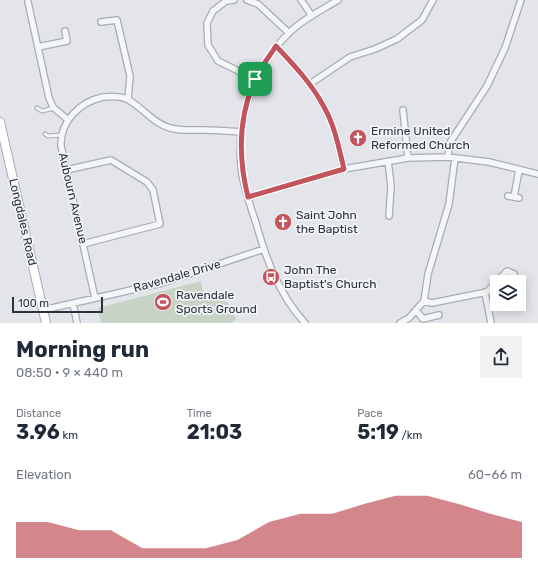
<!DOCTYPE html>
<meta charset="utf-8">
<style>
:root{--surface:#fff;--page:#f2f2f3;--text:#1f2937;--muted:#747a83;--accent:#c2545e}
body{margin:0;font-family:Rubik,sans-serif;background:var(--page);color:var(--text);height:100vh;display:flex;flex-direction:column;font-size:15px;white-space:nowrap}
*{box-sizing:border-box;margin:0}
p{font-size:13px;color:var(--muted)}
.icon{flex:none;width:22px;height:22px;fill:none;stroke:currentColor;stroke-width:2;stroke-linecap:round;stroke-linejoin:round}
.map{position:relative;height:323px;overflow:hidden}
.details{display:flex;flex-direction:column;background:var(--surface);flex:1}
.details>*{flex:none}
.controls{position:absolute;left:490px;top:275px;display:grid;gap:8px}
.controls a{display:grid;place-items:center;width:36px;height:36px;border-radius:0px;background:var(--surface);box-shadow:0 2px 10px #0003;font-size:20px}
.scale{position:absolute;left:12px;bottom:10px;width:91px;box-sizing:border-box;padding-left:4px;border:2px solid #2c3240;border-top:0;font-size:11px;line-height:14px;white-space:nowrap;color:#2c3240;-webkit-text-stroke:3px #f2f4f7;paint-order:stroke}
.pin{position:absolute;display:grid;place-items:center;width:34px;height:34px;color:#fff;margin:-17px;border-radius:8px;box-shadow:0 2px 6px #0006}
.round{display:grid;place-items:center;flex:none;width:42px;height:42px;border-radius:0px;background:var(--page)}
.headline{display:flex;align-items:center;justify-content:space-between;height:68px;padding:0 16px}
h1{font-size:22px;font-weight:700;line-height:30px}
.stats{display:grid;grid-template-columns:repeat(3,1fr);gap:6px;height:68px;padding:4px 16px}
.stats div{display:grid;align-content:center}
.stats b{font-size:20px;font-weight:700}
.stats small{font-size:11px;font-weight:400}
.stats p{font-size:11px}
.chart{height:112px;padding:8px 16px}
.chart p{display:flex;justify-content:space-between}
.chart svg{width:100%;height:72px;margin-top:4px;fill:var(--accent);opacity:.7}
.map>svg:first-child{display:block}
.green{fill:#c7d3c5}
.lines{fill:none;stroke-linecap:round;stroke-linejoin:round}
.service-casing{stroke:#a8acb4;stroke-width:5}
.minor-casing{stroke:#a8acb4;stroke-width:8}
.secondary-casing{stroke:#a8acb4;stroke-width:10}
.service{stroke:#f5f6f8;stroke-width:3}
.minor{stroke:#f5f6f8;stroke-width:5.5}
.secondary{stroke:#fff;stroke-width:8}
.route-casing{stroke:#fff;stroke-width:8}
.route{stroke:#c2545e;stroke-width:5}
.labels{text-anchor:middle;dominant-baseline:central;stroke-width:3.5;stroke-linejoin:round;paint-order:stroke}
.poi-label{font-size:12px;fill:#2c3240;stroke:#f2f4f7;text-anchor:start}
.street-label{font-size:12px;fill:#2c3240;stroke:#f2f4f7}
</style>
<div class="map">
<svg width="538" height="323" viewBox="0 0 538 323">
<rect width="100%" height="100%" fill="#e3e5ea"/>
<path class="green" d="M 201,281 L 204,296 L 222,293 L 236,319 L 232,323 L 101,323 L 98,308 Z"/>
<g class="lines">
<defs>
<path id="service" d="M 37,108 L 42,111 L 54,108
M 45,134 L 48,136 L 62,135"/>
<path id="minor" d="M 234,0 L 226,1 L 213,11 L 207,23 L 208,45 L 218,61 L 255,79
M 247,0 L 258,4 L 289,33
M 301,0 L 312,16
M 28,2 L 49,98 L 53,107 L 68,120
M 101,22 L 117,20 L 130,76 L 128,99
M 276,46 C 294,65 312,84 324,107 C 335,126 339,149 344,169
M 38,47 L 67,41 L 65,31
M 310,84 L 350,57 L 375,49 L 397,39 L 422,20 L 433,0
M 403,110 L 408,158
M 448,157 L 449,144 L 487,86 L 505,48 L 521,0
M 388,161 L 391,186 L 389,216
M 66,170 L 111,160 L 147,182 L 153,190 L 160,224 L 83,244
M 508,196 L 519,198
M 248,197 L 344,169 L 408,158 L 448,157 L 489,162 L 538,174
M 514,197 L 519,170
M 491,288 L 494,291 L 497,291
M 485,292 L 491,323
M 95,298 L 61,146 C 60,121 80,102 103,97 C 111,96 120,96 127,99 C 142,107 154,124 170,128 C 182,131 193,130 204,130 C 216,130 228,131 241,132
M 424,301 L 432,303 L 487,292 L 507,271 L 514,274 L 516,281 L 515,282
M 73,303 L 77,323
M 43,310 L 162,283 L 264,249
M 416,310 L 423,319 L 439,315
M 305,323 C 279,295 266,259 256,223 C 250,205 243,186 241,167 C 237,118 252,69 288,34 C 301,20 322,10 338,0
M 400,323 L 409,318 L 424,301 L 428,274 L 449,204 L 455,158"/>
<path id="secondary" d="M 0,122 L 46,323"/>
</defs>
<use href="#service" class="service-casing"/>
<use href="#minor" class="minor-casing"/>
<use href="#secondary" class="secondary-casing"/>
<use href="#service" class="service"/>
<use href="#minor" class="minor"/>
<use href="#secondary" class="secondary"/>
</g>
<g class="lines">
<defs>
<path id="route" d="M 276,46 C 294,65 312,84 324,107 C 335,126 339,149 344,169 L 248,197 C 238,157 238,118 255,80 C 260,68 269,57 276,46 Z"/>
</defs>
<use href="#route" class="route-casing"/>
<use href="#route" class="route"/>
</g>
<defs>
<symbol id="church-disc" viewBox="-11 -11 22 22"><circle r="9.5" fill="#c2545e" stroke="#f2f4f7"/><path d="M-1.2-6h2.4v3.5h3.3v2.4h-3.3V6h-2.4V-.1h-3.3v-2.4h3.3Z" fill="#fff"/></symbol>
<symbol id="bus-disc" viewBox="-11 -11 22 22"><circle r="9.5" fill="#c2545e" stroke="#f2f4f7"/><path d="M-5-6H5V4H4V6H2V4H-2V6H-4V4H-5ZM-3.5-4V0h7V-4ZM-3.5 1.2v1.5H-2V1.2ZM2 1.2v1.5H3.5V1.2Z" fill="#fff"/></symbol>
<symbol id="stadium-disc" viewBox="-11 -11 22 22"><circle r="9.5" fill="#c2545e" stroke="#f2f4f7"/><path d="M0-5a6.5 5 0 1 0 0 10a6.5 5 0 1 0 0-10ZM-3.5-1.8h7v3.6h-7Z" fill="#fff"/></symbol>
</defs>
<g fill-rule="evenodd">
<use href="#church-disc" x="348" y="128" width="20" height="20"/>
<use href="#church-disc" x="273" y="212" width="20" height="20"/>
<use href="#bus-disc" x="261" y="267" width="20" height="20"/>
<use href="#stadium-disc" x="153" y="292" width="20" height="20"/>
</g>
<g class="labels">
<g class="poi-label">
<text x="371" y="131">Ermine United<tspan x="371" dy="14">Reformed Church</tspan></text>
<text x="296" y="215">Saint John<tspan x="296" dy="14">the Baptist</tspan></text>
<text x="284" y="270">John The<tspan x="284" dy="14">Baptist's Church</tspan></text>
<text x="176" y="295">Ravendale<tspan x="176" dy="14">Sports Ground</tspan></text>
</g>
<g class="street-label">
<text transform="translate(73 198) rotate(77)">Aubourn Avenue</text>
<text transform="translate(23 222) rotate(77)">Longdales Road</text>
<text transform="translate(177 276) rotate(-16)">Ravendale Drive</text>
</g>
</g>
</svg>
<div class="controls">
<a><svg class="icon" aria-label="layers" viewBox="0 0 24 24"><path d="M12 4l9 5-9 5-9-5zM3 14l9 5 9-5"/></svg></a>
</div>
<div class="scale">100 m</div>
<div class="pin" style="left:255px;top:79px;background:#1e9e55"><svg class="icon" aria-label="arrive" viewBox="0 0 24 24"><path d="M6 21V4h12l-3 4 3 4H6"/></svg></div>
</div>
<section class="details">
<div class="headline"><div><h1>Morning run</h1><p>08:50 · 9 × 440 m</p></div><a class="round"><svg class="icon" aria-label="share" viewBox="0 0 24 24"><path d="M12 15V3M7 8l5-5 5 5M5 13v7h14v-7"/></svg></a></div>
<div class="stats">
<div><p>Distance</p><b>3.96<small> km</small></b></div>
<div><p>Time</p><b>21:03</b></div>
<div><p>Pace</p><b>5:19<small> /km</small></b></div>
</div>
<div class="chart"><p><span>Elevation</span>60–66 m</p>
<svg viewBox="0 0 160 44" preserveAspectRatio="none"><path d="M0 44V22L10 22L20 27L30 27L40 38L50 38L60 38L70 33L80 22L90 17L100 17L110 11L120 6L130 6L140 11L150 17L160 22V44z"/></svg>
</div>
</section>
